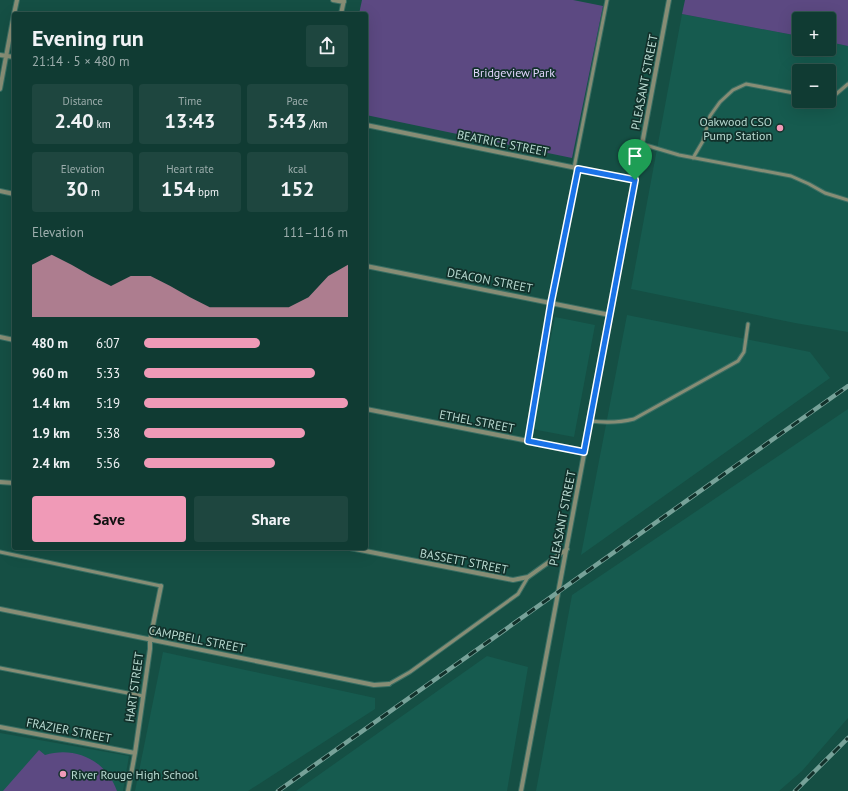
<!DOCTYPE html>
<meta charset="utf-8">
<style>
:root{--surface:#103b33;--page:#1e463f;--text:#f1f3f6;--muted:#9cadac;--line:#30554e;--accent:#f09ab7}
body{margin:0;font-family:"PT Sans",sans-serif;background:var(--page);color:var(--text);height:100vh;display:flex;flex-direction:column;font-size:15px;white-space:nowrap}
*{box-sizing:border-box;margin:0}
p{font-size:13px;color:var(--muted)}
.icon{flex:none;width:22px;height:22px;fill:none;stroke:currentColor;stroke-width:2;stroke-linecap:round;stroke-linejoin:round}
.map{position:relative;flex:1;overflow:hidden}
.details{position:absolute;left:12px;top:12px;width:356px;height:538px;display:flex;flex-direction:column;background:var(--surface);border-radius:4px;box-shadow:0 4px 16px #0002,0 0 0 1px var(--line)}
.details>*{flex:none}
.buttons{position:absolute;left:792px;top:12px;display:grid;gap:8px}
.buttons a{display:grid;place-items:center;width:44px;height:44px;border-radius:4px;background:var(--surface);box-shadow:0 4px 16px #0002,0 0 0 1px var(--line);font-size:20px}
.pin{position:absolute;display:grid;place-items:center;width:34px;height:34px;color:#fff;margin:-41px -17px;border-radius:50% 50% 50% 0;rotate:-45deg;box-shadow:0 0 4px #0007}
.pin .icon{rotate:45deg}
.round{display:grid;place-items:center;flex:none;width:42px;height:42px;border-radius:4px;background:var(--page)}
.headline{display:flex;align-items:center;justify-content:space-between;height:68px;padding:0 20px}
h1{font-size:22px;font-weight:700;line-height:30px}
.metrics{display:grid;grid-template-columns:repeat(3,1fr);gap:6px;height:68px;padding:4px 20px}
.metrics div{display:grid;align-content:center;border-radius:4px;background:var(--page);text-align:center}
.metrics b{font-size:20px;font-weight:700}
.metrics small{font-size:11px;font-weight:400}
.metrics p{font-size:11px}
.chart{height:112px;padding:8px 20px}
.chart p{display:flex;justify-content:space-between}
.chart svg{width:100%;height:72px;margin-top:4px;fill:var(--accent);opacity:.7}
.primary-button{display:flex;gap:8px;margin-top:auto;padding:8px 20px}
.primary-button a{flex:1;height:46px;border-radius:4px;background:var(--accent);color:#111;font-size:16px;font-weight:700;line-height:46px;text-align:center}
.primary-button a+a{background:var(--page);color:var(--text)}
ul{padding:0 20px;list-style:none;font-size:13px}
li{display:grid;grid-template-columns:64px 48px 1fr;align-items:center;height:30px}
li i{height:10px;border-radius:5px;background:var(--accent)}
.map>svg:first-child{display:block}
.built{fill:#165b4f;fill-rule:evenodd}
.green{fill:#5c4982}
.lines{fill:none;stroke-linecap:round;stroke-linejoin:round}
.lane-casing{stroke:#396e63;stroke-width:5}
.street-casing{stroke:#396e63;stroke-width:6}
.lane{stroke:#878d75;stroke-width:3}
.street{stroke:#878d75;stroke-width:4}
.rail-casing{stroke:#77a299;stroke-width:4.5}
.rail{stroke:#12312b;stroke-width:3;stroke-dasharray:9;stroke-linecap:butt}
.route-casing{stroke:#fff;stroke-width:8}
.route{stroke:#1a73e8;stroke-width:5}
.poi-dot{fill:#f09ab7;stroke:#12312b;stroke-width:1.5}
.labels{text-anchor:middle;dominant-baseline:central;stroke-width:3.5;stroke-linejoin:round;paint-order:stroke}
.park-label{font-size:12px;fill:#e0d5fb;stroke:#12312b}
.street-label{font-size:12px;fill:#b8dad1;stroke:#12312b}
.poi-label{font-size:12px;fill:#b8dad1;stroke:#12312b;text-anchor:end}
</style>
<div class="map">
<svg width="848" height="791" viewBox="0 0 848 791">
<rect width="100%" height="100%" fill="#154f44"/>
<path class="built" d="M 682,14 L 799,36 L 799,49 L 829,49 L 829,42 L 848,46 L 848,332 L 795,323 L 631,289 ZM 799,71 L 829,71 L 829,101 L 799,101 Z
M 627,315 L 810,352 L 830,378 L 581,555 Z
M 555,317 L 595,325 L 574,437 L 532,429 Z
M 848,409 L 848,718 L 802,771 L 779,791 L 536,791 L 572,595 Z
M 163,652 L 375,698 L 375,709 L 248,791 L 135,791 Z
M 487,656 L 528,667 L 507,791 L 296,791 Z
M 0,733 L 129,756 L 123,791 L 0,791 Z"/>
<path class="green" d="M 362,0 L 573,0 L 603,6 L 572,158 L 366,115 L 366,14 L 359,14 Z
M 685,0 L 848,0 L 848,46 L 829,42 L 829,19 L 799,19 L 799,36 L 682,14 Z
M 39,750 L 45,755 C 75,746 106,760 117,791 L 3,791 Z"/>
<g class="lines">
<defs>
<path id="lane" d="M 829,97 L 835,95 L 848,84
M 642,144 L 679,155 L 791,176 L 809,184 L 825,193 L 848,200
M 693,158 L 703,141 L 710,116 L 720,102 L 733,90 L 746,84 L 799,94
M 574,168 L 607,0
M 590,421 C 606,423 618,423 634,419 L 738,361 L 744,352 L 748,324
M 528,441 L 551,303 L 578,169
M 0,552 L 161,586
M 0,668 L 143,696
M 389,684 L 410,672 L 518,594 L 528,577"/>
<path id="street" d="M 333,0 L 344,2
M 14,14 L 17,0
M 341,14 L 344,0
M 0,55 L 14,57
M 0,89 L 14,14
M 366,125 L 635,180
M 0,191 L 14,194
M 366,266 L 610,315
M 0,337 L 14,340
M 366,409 L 584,452
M 0,482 L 14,483
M 350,548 L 513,580 L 528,577 L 567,549
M 0,609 L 374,685 L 389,684
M 0,727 L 135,753
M 128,791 L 135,753 L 150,649 L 150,640 L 161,586
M 521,791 L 669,0"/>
</defs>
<use href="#lane" class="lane-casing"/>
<use href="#street" class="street-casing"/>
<use href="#lane" class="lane"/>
<use href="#street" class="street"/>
<defs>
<path id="rail" d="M 278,791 L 848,386
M 795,791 L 848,738"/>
</defs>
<use href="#rail" class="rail-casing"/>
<use href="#rail" class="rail"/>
</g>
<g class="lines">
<defs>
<path id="route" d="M 578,169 L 635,180 L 584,452 L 528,441 L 551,303 Z"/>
</defs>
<use href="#route" class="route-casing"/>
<use href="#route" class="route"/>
</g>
<g class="poi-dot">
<circle cx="780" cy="128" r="4"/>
<circle cx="63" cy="774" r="4"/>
</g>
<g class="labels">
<g class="park-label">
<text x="514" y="72">Bridgeview Park</text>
</g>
<g class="street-label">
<text transform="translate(644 82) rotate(-79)">PLEASANT STREET</text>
<text transform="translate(503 143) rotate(11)">BEATRICE STREET</text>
<text transform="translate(490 280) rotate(11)">DEACON STREET</text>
<text transform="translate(477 421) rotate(11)">ETHEL STREET</text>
<text transform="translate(562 518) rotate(-79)">PLEASANT STREET</text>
<text transform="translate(464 561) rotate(11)">BASSETT STREET</text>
<text transform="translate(197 639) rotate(11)">CAMPBELL STREET</text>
<text transform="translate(134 687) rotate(-82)">HART STREET</text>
<text transform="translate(69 730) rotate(11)">FRAZIER STREET</text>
</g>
<g class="poi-label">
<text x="772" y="121">Oakwood CSO<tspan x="772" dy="14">Pump Station</tspan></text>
<text x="71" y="774" text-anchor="start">River Rouge High School</text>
</g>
</g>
</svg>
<div class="buttons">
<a>+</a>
<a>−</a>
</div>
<div class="pin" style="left:635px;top:180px;background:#1e9e55"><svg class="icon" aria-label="arrive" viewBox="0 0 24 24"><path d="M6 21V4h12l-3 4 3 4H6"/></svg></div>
<section class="details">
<div class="headline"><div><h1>Evening run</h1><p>21:14 · 5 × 480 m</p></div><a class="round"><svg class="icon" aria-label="share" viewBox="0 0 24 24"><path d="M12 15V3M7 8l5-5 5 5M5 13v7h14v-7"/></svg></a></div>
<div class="metrics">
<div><p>Distance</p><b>2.40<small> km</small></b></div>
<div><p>Time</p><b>13:43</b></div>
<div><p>Pace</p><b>5:43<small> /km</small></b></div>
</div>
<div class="metrics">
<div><p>Elevation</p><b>30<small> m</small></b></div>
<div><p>Heart rate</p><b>154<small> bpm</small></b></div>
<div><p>kcal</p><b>152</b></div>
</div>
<div class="chart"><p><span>Elevation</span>111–116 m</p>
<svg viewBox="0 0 160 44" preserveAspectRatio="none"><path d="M0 44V12L10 6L20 12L30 19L40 25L50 19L60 19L70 25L80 32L90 38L100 38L110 38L120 38L130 38L140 32L150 19L160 12V44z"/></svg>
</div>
<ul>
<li><b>480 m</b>6:07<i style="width:57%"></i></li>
<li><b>960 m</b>5:33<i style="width:84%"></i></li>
<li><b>1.4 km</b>5:19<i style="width:100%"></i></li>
<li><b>1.9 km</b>5:38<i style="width:79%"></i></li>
<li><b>2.4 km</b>5:56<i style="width:64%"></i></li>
</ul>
<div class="primary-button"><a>Save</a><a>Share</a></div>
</section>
</div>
